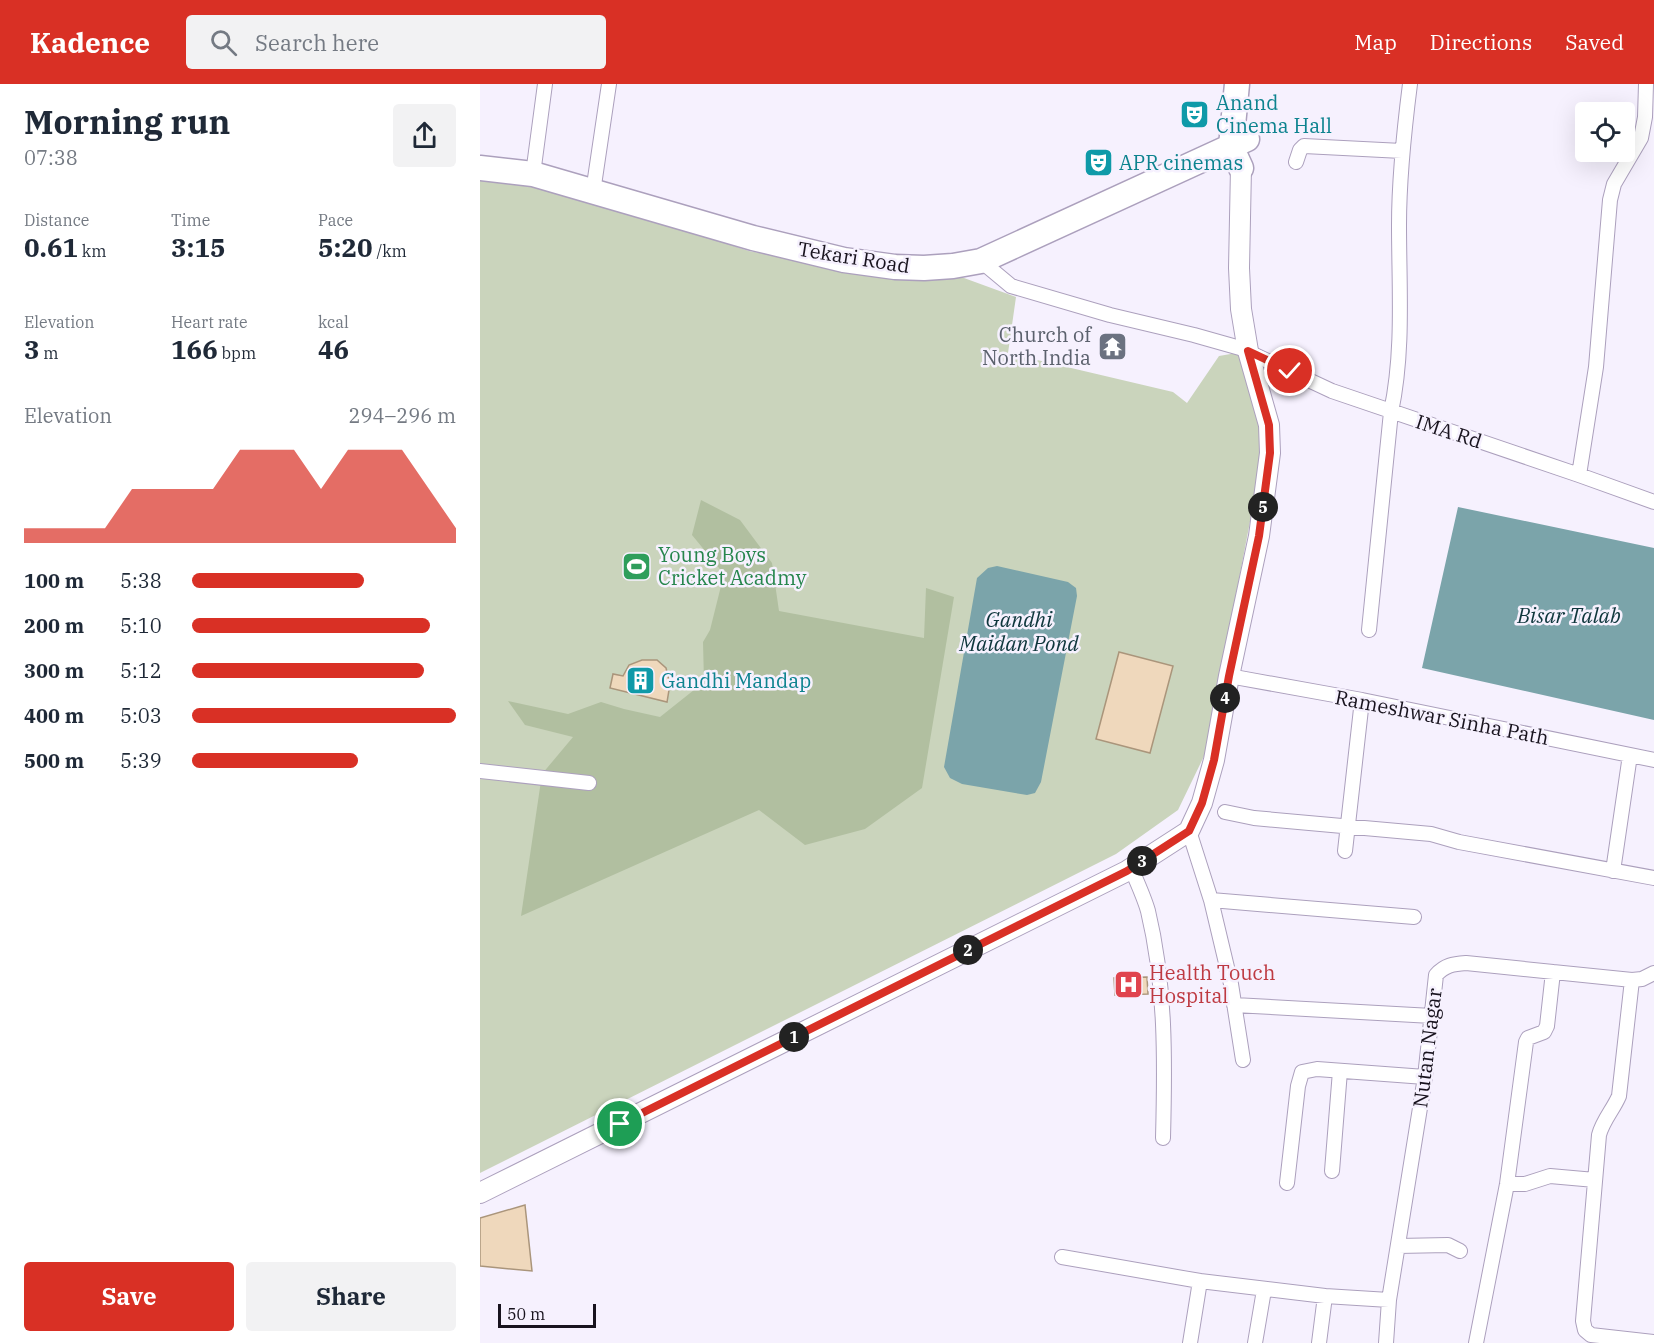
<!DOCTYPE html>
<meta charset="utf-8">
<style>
:root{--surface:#fff;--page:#f2f2f3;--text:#1f2937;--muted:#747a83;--accent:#d93025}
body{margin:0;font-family:"IBM Plex Serif",serif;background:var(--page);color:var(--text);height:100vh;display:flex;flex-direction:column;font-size:22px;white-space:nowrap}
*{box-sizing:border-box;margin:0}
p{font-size:20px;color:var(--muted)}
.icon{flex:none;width:33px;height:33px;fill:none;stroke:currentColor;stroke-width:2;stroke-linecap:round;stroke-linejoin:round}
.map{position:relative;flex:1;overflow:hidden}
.details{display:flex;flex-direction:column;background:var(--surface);width:480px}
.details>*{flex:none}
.tools{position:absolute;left:1095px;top:18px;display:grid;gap:12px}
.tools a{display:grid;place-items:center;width:60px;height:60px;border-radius:6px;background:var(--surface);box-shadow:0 6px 24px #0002;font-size:30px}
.scale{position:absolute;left:18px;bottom:15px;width:98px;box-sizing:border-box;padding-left:6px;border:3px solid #18131e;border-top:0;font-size:16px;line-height:21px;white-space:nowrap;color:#18131e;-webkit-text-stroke:4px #f6f1fe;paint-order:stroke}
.pin{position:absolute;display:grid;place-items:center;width:51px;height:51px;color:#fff;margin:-26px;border:3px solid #fff;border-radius:50%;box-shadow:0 2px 6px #0007}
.km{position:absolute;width:30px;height:30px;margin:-15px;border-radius:50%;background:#222;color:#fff;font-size:16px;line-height:30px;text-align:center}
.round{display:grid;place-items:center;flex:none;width:63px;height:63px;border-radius:6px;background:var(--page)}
.headline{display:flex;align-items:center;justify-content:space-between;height:102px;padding:0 24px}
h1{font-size:33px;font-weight:700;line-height:45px}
.metrics{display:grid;grid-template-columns:repeat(3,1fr);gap:9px;height:102px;padding:6px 24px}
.metrics div{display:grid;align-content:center}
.metrics b{font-size:26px;font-weight:700}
.metrics small{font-size:16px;font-weight:400}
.metrics p{font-size:16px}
.chart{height:168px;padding:12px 24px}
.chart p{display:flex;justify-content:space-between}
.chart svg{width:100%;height:108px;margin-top:6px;fill:var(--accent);opacity:.7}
.button{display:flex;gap:12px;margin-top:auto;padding:12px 24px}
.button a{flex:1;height:69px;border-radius:6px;background:var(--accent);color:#fff;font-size:24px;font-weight:700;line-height:69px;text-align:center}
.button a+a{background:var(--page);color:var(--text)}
ul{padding:0 24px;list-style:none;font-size:20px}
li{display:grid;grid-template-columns:96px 72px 1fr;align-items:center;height:45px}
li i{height:15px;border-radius:8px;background:var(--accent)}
header{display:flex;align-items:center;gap:36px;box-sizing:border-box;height:84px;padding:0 30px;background:var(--accent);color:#fff}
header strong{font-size:28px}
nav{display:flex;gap:33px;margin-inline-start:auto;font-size:21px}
.search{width:420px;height:54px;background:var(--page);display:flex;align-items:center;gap:15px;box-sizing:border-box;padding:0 21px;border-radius:6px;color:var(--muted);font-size:22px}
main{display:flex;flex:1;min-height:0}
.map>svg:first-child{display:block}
.green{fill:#cad4bc}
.forest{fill:#b1bfa0}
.water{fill:#7ba4aa}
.building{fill:#efd8bc;stroke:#aa957b;stroke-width:1.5}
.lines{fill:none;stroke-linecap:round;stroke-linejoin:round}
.street-casing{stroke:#aca0bd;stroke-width:16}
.primary-casing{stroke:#aca0bd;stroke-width:22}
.highway-casing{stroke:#aca0bd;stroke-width:27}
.street{stroke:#fff;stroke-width:14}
.primary{stroke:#fff;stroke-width:20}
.highway{stroke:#fff;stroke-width:24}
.route-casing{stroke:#fff;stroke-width:12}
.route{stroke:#d93025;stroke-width:8}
.labels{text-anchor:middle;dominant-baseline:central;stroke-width:5;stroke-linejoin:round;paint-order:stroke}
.culture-label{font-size:20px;fill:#0d838f;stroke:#f6f1fe;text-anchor:start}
.street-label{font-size:20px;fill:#18131e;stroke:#f6f1fe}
.worship-label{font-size:20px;fill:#5b616d;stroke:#f6f1fe;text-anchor:end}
.leisure-label{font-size:20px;fill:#27864d;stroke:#f6f1fe;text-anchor:start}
.health-label{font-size:20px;fill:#be3a42;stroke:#f6f1fe;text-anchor:start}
.water-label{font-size:21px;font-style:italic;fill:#0e363c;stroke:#f6f1fe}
</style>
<header>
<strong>Kadence</strong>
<div class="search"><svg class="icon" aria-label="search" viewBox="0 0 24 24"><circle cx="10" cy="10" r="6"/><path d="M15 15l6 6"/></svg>Search here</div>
<nav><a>Map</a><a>Directions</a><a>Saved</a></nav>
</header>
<main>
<section class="details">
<div class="headline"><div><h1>Morning run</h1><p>07:38</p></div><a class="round"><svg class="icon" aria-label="share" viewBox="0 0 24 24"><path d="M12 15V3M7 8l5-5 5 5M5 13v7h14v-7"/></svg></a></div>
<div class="metrics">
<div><p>Distance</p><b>0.61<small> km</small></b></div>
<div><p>Time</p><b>3:15</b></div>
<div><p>Pace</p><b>5:20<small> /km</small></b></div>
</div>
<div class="metrics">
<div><p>Elevation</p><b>3<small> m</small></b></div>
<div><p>Heart rate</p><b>166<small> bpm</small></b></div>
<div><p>kcal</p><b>46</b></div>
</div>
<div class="chart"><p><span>Elevation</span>294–296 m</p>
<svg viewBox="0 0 160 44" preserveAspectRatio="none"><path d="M0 44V38L10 38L20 38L30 38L40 22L50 22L60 22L70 22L80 6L90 6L100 6L110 22L120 6L130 6L140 6L150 22L160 38V44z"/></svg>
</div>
<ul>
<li><b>100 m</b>5:38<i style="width:65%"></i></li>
<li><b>200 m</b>5:10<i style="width:90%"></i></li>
<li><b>300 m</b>5:12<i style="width:88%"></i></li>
<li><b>400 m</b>5:03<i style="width:100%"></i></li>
<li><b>500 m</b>5:39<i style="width:63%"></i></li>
</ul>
<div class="button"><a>Save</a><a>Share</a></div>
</section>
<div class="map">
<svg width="1174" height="1259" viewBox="0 0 1174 1259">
<rect width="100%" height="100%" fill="#f6f1fe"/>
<path class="green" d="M 0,81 L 48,94 L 269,167 L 420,194 L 484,194 L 536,213 L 528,269 L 693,308 L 707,319 L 739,272 L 768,267 L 785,359 L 726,668 L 698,726 L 636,770 L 0,1089 Z"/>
<path class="forest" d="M 221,416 L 260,436 L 292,479 L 299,527 L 444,554 L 446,504 L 474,513 L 442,704 L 385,745 L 325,761 L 279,726 L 41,832 L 62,690 L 93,653 L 45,641 L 28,617 L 88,630 L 121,618 L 144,625 L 180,633 L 224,598 L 223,558 L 230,546 L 244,490 L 212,451 Z"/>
<path class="water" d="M 978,423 L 1174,464 L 1174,636 L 942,584 Z
M 517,482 L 588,498 L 596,504 L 597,512 L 561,698 L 555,709 L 547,711 L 482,700 L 470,694 L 464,683 L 497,494 L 508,484 Z"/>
<path class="building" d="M 639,568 L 693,582 L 670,669 L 616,655 Z
M 162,576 L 177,576 L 186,584 L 190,600 L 187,618 L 130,604 L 133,590 L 143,592 L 149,581 Z
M 667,893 L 668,910 L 635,911 L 634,894 Z
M 45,1121 L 52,1187 L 0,1182 L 0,1134 Z"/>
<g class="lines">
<defs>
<path id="street" d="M 816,78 L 820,66 L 824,62 L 922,67
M 53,90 L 65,0
M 113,108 L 129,0
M 501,177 L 531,202 L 630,231 L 714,251 L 760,264 L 852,307 L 1099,391 L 1174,418
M 1099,391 L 1116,283 L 1130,116 L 1134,100 L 1161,54 L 1165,33 L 1166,0
M 889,546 L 911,328 C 924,267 919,203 919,141 C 919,94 924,47 930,0
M 749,592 L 882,616 L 1174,676
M 0,687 L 109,699
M 745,728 L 774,734 L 951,750 L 979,758 L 1174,794
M 709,747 L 731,816 L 751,900 L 763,976
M 865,767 L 882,616
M 651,784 C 657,798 664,813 668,827 C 686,902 685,978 683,1054
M 1133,787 L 1150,671
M 731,816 L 934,833
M 1152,896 L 1139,1012 C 1133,1026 1123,1036 1119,1051 L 1103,1237 L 1105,1246 L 1111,1251 L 1174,1258
M 754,921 L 952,932
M 852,1087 L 860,987
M 807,1099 L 818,1002 L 822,988 L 837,985 L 945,993
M 1027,1100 L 1045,1100 L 1070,1092 L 1115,1096
M 918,1162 L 968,1161 L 980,1167
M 582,1173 L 720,1197
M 710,1259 L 720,1197 L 845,1212 L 909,1216
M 775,1259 L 784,1206
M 839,1259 L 845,1212
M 906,1259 L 909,1216 L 945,993 L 956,891 C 965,881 973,880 986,879 L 1152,896 L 1162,895 L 1174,889
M 996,1259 L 1027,1100 L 1046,958 L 1048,954 L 1064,948 L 1067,942 L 1073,888"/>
<path id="primary" d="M 0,1109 L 647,787 L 709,747 L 722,719 L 734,676 L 749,592 L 779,452 L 790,369 L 789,341 L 768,267 L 761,225 L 759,184 L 761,84"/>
<path id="highway" d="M 757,0 L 751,62 L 761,84
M 0,84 L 53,90 L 273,154 L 364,176 L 415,183 L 444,184 L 473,182 L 501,177 L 767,55"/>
</defs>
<use href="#street" class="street-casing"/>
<use href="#primary" class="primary-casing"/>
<use href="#highway" class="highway-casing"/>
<use href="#street" class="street"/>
<use href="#primary" class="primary"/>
<use href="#highway" class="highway"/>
</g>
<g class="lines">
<defs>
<path id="route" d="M 140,1040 L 647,787 L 709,747 L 722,719 L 734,676 L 749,592 L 779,452 L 790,369 L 789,341 L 768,267 L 810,287"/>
</defs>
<use href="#route" class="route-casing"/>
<use href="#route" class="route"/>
</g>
<defs>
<symbol id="theatre-square" viewBox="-11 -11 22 22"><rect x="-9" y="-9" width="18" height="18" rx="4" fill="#0f9aa8" stroke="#f6f1fe"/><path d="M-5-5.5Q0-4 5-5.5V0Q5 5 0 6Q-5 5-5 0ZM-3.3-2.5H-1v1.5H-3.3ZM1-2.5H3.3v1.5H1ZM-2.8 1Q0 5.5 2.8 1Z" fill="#fff"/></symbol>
<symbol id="temple-square" viewBox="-11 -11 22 22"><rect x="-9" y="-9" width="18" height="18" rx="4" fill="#6b7280" stroke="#f6f1fe"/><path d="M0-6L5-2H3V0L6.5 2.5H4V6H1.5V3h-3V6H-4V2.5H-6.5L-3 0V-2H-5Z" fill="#fff"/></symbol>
<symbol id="stadium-square" viewBox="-11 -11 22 22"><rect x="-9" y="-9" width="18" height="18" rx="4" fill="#2e9e5b" stroke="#f6f1fe"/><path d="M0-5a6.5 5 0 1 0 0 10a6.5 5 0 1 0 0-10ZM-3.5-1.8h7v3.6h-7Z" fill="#fff"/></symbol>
<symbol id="building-square" viewBox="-11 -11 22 22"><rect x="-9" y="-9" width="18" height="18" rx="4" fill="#0f9aa8" stroke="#f6f1fe"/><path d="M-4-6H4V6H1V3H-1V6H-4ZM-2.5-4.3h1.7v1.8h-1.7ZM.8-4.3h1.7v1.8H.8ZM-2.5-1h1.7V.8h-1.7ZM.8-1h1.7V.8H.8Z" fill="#fff"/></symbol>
<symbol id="hospital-square" viewBox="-11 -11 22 22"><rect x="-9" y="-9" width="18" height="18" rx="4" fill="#e0444e" stroke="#f6f1fe"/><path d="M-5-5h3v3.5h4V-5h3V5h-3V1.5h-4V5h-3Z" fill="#fff"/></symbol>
</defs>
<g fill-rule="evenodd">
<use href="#theatre-square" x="698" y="14" width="33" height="33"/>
<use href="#theatre-square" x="602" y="62" width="33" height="33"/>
<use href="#temple-square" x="616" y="246" width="33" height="33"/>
<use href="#stadium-square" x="140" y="466" width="33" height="33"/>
<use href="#building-square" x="144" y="580" width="33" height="33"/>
<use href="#hospital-square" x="632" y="884" width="33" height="33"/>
</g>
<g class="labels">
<g class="culture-label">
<text x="736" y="18">Anand<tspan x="736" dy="23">Cinema Hall</tspan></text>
<text x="639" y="78">APR cinemas</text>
<text x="181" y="596">Gandhi Mandap</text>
</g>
<g class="street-label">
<text transform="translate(374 173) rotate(9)">Tekari Road</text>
<text transform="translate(969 347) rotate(18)">IMA Rd</text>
<text transform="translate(962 633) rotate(11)">Rameshwar Sinha Path</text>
<text transform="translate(947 964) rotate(-83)">Nutan Nagar</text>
</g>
<g class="worship-label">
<text x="611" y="250">Church of<tspan x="611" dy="23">North India</tspan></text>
</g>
<g class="leisure-label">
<text x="178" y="470">Young Boys<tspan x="178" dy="23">Cricket Acadmy</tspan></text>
</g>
<g class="health-label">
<text x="669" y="888">Health Touch<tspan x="669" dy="23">Hospital</tspan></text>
</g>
<g class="water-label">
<text x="1089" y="531">Bisar Talab</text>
<text x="539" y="535">Gandhi<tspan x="539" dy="24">Maidan Pond</tspan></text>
</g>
</g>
</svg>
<div class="tools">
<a><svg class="icon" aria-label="locate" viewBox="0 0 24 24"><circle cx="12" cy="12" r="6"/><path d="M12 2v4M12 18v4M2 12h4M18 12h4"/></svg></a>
</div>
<div class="scale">50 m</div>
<div class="pin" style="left:140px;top:1040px;background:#1e9e55"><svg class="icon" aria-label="arrive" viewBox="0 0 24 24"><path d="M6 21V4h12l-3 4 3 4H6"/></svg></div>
<div class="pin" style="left:810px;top:287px;background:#d93025"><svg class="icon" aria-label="check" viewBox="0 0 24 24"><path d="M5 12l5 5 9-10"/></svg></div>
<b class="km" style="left:314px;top:953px">1</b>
<b class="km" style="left:488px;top:866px">2</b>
<b class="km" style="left:662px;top:777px">3</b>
<b class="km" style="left:745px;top:614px">4</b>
<b class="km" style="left:783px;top:423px">5</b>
</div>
</main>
